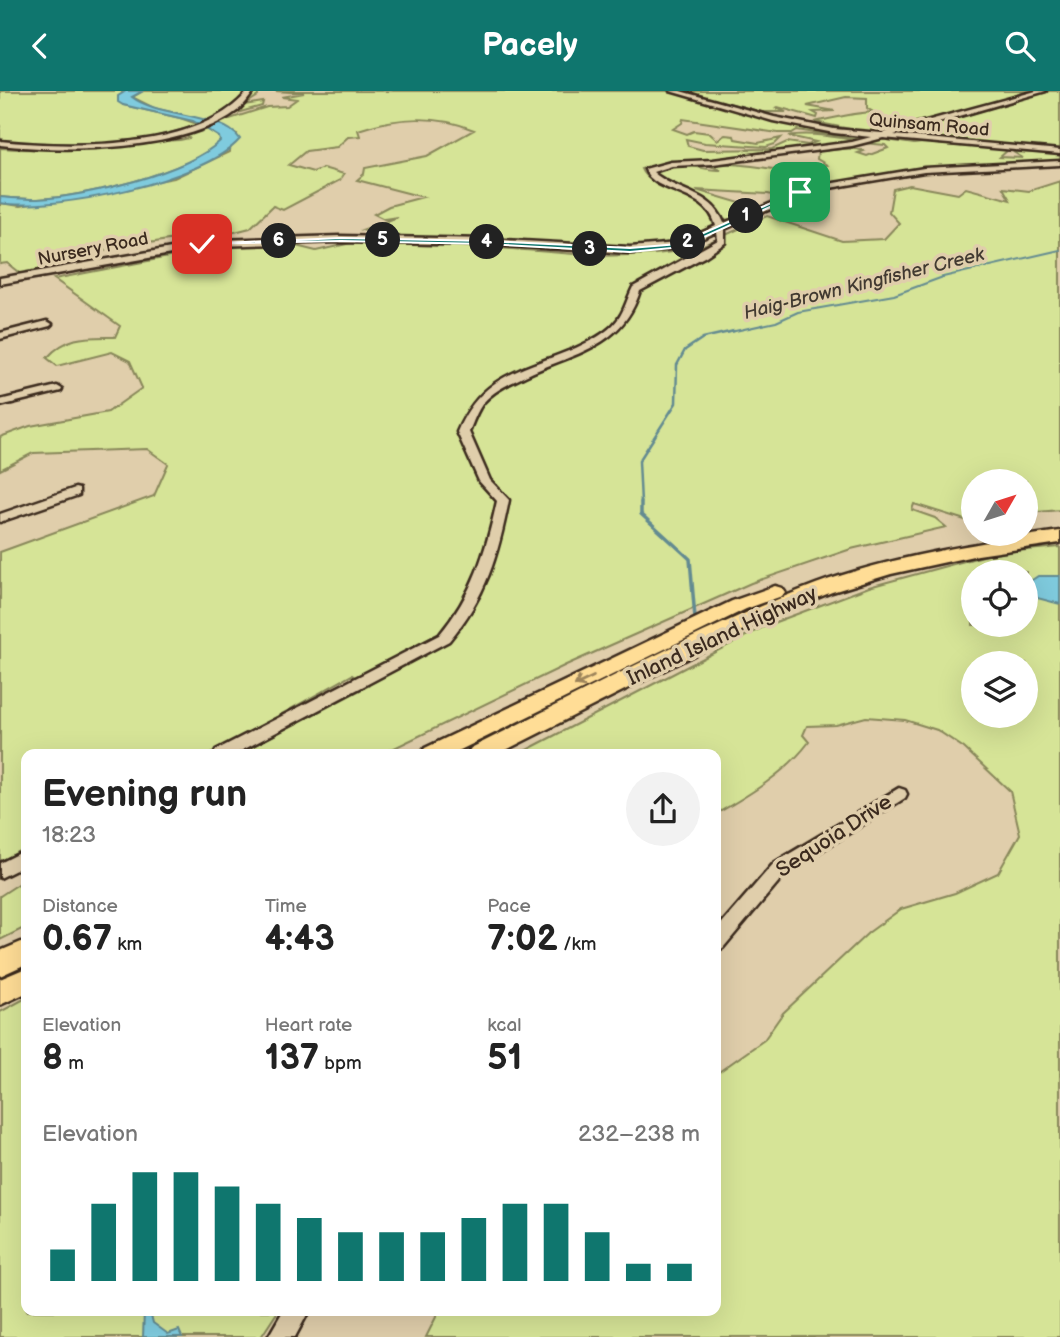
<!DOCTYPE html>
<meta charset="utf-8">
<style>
:root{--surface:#fff;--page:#f2f2f2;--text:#222;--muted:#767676;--accent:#0f766e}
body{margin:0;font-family:"Balsamiq Sans",sans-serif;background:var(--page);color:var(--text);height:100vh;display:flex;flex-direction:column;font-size:26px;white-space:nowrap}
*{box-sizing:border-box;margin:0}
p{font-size:23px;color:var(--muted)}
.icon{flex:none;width:38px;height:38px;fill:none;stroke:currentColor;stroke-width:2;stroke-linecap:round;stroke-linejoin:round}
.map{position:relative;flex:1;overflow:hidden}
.panel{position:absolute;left:21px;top:658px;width:700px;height:567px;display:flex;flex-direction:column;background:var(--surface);border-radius:14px;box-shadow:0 7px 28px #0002}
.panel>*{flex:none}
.needle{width:46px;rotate:51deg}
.buttons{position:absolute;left:961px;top:378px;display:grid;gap:14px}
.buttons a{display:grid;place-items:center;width:77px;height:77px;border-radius:50%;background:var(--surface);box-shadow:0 7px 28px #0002;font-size:35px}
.pin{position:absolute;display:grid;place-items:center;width:60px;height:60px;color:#fff;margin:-30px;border-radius:14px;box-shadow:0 4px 10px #0006}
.km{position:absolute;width:35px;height:35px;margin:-18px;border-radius:50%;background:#222;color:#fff;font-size:19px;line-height:35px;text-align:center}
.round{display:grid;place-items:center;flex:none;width:74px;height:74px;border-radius:37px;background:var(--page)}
.summary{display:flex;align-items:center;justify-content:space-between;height:119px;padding:0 21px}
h1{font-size:38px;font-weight:800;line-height:52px}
.stats{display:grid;grid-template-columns:repeat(3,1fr);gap:10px;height:119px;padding:7px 21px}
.stats div{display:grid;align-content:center}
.stats b{font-size:35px;font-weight:800}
.stats small{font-size:19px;font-weight:400}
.stats p{font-size:19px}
.chart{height:196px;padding:14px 21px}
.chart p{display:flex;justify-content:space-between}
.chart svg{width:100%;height:126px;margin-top:7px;stroke:var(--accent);stroke-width:6}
header{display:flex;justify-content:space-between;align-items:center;height:91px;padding:0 21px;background:var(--accent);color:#fff;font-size:32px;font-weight:800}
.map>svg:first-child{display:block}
.green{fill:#d6e497;stroke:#88875a;stroke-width:2;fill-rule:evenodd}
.water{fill:#7fcbde;stroke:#648b91;stroke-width:2}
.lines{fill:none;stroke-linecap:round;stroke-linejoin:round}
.stream-far2{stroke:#648b91;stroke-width:2}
.stream-far1{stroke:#648b91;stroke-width:2.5}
.stream{stroke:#648b91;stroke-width:3.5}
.minor-casing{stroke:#3b2a1e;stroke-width:5}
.highway-casing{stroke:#3b2a1e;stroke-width:5}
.minor{fill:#e0ceab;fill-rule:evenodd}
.highway{fill:#ffdd96;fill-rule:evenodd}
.oneway{stroke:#9d845a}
.route{fill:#0f766e;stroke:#fff;stroke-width:2}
.labels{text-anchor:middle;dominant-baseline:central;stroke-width:7;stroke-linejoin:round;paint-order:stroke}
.far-street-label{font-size:18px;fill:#3b2a1e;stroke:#e0ceab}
.far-water-label{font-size:19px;font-style:italic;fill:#423a31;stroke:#e0ceab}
.street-label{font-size:21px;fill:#3b2a1e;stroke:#e0ceab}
</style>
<header><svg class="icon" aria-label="back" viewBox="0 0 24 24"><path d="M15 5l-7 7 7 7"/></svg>Pacely<svg class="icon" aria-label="search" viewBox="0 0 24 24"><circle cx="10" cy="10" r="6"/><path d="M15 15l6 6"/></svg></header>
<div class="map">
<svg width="1060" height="1246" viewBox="0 0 1060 1246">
<rect width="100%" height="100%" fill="#e0ceab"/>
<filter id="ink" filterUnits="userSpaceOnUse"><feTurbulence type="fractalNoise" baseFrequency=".0143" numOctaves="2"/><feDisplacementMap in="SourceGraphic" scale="14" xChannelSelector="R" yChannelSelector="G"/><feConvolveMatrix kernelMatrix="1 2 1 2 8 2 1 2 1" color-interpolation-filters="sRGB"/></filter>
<g filter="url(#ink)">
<path class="green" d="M 0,0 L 126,0 L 122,1 L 123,14 L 180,27 L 200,34 L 150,47 L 96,53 L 10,53 L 0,47 Z
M 143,0 L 257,0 L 258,5 L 244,14 L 263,11 L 262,15 L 208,30 L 154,17 L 132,6 Z
M 275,0 L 667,0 L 778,31 L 868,48 L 861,49 L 797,39 L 792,42 L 778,42 L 683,28 L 682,32 L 673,38 L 687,43 L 694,40 L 709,42 L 717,49 L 725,44 L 734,45 L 735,48 L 758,52 L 781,47 L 775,53 L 766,56 L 705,52 L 686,48 L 688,55 L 703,59 L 772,58 L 787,51 L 808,54 L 816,51 L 789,45 C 807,41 839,46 857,50 L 710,70 L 671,72 L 641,78 C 650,101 705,94 714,136 L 681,150 L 625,157 L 385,147 L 362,139 L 398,126 L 384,128 L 374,123 L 389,115 L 423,106 L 357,89 L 364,83 L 365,77 L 427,65 L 474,39 C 435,23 397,26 358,39 L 360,45 L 348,46 L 337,56 L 306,60 L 289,74 L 313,81 L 323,77 L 344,83 L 340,89 L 283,119 L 273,115 L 250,137 L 227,143 L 196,140 L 194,145 L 45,168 L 39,183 L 23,185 L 7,172 L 0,173 L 0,112 L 20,115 L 174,87 L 229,61 L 237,43 L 214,33 L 267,16 L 287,15 L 297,8 L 282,6 L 304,2 Z
M 683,0 L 1038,0 L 891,42 L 875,43 L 815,31 C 835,27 852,22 873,21 L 867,17 L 867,7 L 846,6 L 807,15 L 835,20 L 813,21 L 818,24 L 817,27 L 778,16 L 776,17 L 786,21 L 762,21 Z
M 1049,0 L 1060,0 L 1060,60 L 904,45 L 906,42 Z
M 204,36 L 219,46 L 221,50 C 187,82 84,106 38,108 C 25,108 12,107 0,106 L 0,57 C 51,61 101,55 152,50 C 166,48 172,52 189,47 L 185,43 Z
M 880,48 L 914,53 L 922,52 L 1008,59 L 1000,66 L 1023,67 L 1013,61 L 1060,63 L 1060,71 L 1038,71 L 1021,75 L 947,75 L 789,100 L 790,103 L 780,106 L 768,103 L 696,99 L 747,114 L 750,119 L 731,128 L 723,129 L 705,107 L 652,84 L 655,79 C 665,77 675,73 685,74 C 699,75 707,80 721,79 L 705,73 C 735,70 773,79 804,82 L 802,79 L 827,74 L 817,68 L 818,60 C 832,60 851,55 864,60 L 858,62 L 867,65 L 888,57 L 885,54 L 864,52 Z
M 1060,90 L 1060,419 L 1026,422 L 1026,390 L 973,390 L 973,428 L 965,429 L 914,413 L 912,419 L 935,427 L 946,436 L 851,458 L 751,492 L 566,574 L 382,663 L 238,663 L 368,595 L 352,584 L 210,663 L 26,663 L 26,761 L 0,775 L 0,461 L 154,405 L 168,373 L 147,358 L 33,362 L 0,379 L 0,346 L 30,335 L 108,321 L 142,297 L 130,270 L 112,261 L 57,275 L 47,267 C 67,244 86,246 115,246 L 120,235 L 54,188 L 226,155 L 292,154 L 316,160 L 351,152 L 487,156 L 599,165 L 656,163 L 695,158 L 767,125 L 842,150 L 884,148 L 899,132 L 889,121 L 893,98 L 910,94 L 958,103 L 966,97 L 1010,109 L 1003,97 L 1029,100 Z
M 1060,456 L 1060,1246 L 426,1246 L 439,1220 L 716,1220 L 716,983 L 764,949 L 783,922 L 868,842 L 901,818 L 955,802 L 998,782 L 1020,743 L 1010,700 L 964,657 L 937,639 L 905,629 L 866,626 L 836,634 L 807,635 L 803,644 L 809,651 C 786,682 749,704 716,723 L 716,663 L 519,663 L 765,535 L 869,496 L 994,462 ZM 973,481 L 1026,481 L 1026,534 L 973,534 ZM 973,572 L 1026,572 L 1026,625 L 973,625 Z
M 26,788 L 26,836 L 0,849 L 0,805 Z
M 26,907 L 26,1220 L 278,1220 L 261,1246 L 0,1246 L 0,921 Z"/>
<path class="water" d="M 126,0 L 143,0 L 132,6 C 157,26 223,22 240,48 C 204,90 54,121 0,112 L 0,106 C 12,107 25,108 38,108 C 84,106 187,82 220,50 L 219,46 L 193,30 L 123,14 L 118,11 L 118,5 Z
M 1038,485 L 1060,485 L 1060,513 L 1037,507 L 1029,491 Z
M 144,1220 L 150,1220 L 153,1232 L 168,1243 L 179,1239 L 182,1246 L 143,1246 Z"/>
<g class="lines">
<path class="stream-far2" d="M 726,242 L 776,231 L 798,221 L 894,204 L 943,186 L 1060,159"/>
<path class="stream-far1" d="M 641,412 L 639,370 L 676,312 L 677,274 L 685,259 L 703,247 L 734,240"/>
<path class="stream" d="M 641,411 L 641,423 L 690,468 L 695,527
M 684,551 L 696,542"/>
<defs>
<path id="minor" d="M 248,0 L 254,0 C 249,7 244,15 237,20 C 183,61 64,61 0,54 L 0,50 C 70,57 200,60 248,0 Z
M 670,0 L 680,0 L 774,26 L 834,38 L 882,42 L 1036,0 L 1046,0 L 894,44 L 1060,59 L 1060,63 L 883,47 L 852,55 L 713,73 L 672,75 L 653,81 C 675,101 712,100 724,132 L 810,96 L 924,77 L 1060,70 L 1060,74 L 924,81 L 812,100 L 725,138 L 725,152 L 706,165 L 640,200 C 621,260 569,262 519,288 C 506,294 492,301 483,312 C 477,320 473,331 469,341 L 490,389 L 509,409 C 498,465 486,506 449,550 L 235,663 L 214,663 L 216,659 L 439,544 C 473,504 486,460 497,410 L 479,390 L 457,341 C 481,285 519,280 571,259 C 585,253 602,245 613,234 C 624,223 626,210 633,196 L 718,149 L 717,141 L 680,157 L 630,162 L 487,154 L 340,151 L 217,155 L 0,193 L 0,187 L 217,149 L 340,145 L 487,148 L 630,156 L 678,152 L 716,135 C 708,99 652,103 645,78 L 671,71 L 713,69 L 852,51 L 871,46 L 834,42 L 773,30 Z
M 47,230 L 52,233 L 50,235 L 0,248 L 0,242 Z
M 57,295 L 62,298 L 61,300 L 0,315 L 0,309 Z
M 75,397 L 79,398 L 79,404 L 0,431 L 0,423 Z
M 899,697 L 905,699 L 907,703 L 905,707 L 786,782 L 723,857 L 716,860 L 716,839 L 774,772 Z
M 26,759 L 26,774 L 0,787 L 0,772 Z
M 283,1220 L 309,1220 L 295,1246 L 268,1246 Z"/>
<path id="highway" d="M 1060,440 L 1060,452 L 978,464 L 891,483 L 832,501 L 763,529 L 498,663 L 467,663 L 471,657 C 583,602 700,537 816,493 C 894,465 978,452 1060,440 Z
M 775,495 L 782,497 L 785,501 L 782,505 L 746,518 L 452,663 L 421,663 L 425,657 L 732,510 Z
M 26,849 L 26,873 L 0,885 L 0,860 Z
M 26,877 L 26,902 L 0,914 L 0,888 Z"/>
</defs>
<use href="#minor" class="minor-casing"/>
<use href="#highway" class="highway-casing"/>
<use href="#minor" class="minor"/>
<use href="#highway" class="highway"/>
</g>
<defs><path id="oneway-shaft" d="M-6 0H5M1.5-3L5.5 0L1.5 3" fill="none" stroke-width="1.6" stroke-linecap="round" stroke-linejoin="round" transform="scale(1.75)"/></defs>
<use class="oneway" href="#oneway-shaft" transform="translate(584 590) rotate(154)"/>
</g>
<path class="route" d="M 798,100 L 803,101 L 682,156 L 630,161 L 487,153 L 341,150 L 199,153 L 341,147 L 487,150 L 630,157 L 679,153 Z"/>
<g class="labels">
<g class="far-street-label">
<text transform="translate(929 34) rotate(5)">Quinsam Road</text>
<text transform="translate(93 158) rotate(-11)">Nursery Road</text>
</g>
<g class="far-water-label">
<text transform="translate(864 193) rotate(-14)">Haig-Brown Kingfisher Creek</text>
</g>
<g class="street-label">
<text transform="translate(722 545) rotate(-25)">Inland Island Highway</text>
<text transform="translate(834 745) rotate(-33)">Sequoia Drive</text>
</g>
</g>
</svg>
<div class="buttons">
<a><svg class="needle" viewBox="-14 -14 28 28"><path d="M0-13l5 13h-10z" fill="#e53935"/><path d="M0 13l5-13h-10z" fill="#767676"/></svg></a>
<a><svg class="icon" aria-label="locate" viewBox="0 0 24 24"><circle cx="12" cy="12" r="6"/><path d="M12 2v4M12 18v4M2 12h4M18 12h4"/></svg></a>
<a><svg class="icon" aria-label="layers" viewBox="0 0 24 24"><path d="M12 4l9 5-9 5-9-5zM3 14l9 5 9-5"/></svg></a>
</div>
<div class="pin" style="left:800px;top:101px;background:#1e9e55"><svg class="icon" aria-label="arrive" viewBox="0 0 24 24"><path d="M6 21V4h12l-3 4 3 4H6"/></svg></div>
<div class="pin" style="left:202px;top:153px;background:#d93025"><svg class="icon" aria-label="check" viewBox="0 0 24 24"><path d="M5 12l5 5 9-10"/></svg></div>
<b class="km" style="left:746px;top:125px">1</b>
<b class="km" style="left:688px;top:151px">2</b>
<b class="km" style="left:590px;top:158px">3</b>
<b class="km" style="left:487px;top:151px">4</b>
<b class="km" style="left:383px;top:149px">5</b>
<b class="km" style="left:279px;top:150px">6</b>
<section class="panel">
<div class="summary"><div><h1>Evening run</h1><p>18:23</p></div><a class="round"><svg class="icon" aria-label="share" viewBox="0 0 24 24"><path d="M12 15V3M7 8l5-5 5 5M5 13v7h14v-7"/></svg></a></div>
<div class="stats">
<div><p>Distance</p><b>0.67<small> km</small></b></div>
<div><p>Time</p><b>4:43</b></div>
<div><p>Pace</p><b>7:02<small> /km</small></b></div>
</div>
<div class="stats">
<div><p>Elevation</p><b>8<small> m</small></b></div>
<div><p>Heart rate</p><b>137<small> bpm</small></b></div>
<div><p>kcal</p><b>51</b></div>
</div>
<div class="chart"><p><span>Elevation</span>232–238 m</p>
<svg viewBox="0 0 160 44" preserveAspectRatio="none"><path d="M5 44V33M15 44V17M25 44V6M35 44V6M45 44V11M55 44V17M65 44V22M75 44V27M85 44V27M95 44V27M105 44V22M115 44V17M125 44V17M135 44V27M145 44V38M155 44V38"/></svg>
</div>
</section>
</div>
